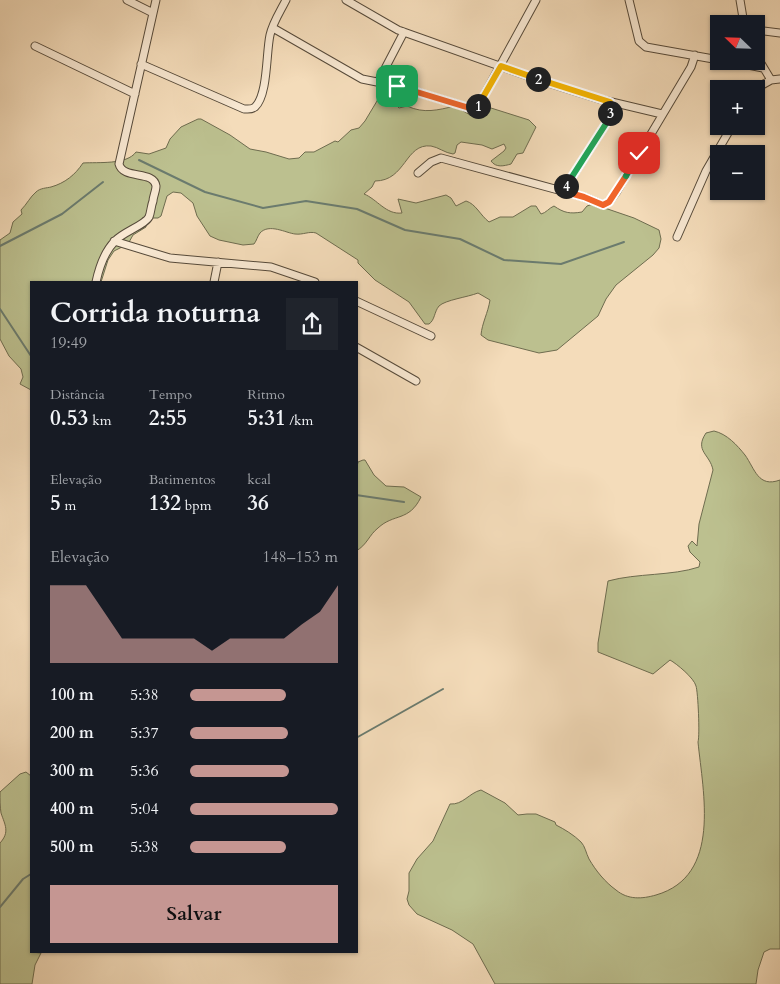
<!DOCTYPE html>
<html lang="pt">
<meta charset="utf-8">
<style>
:root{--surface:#171b24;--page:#20242c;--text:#f1f3f6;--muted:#9ea1a6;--accent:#c59692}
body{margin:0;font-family:Cardo,serif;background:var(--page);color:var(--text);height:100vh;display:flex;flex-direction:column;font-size:19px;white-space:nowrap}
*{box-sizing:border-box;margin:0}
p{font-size:16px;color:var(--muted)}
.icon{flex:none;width:28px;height:28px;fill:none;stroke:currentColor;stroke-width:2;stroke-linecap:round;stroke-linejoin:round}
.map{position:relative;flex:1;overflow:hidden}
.sheet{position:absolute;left:30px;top:281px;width:328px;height:672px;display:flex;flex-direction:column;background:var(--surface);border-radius:0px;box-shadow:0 1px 4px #0004}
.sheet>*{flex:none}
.needle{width:32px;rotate:293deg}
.fabs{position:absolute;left:710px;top:15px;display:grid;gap:10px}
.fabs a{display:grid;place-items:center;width:55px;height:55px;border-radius:0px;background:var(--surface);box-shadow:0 1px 4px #0004;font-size:25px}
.pin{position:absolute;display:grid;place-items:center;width:42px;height:42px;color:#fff;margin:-21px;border-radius:10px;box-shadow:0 2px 8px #0006}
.km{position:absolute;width:25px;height:25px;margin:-12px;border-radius:50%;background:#222;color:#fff;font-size:14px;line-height:25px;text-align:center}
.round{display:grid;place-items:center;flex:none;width:52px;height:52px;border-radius:0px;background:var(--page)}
.headline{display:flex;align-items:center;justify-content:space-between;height:85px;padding:0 20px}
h1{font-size:28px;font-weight:800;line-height:38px}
.stats{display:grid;grid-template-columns:repeat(3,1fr);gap:8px;height:85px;padding:5px 20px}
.stats div{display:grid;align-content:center}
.stats b{font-size:21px;font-weight:800}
.stats small{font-size:14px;font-weight:400}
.stats p{font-size:14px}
.chart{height:140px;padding:10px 20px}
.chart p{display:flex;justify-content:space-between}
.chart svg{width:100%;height:90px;margin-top:5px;fill:var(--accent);opacity:.7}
.cta{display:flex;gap:10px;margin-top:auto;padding:10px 20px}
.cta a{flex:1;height:58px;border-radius:0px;background:var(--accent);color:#111;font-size:20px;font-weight:800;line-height:58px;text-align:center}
ul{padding:0 20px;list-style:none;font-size:16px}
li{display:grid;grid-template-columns:80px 60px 1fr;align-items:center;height:38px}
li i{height:12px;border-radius:6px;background:var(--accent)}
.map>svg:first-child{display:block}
.green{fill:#bcc08f;stroke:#6e6c4f}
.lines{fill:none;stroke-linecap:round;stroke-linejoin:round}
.stream{stroke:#6b7b6e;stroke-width:2}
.street-casing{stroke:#564a3a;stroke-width:9}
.street{stroke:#f8e8d2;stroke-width:7}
.split-1-casing{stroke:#fff;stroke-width:10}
.split-2-casing{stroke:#fff;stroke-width:10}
.split-3-casing{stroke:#fff;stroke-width:10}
.split-4-casing{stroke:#fff;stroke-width:10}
.split-5-casing{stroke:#fff;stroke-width:10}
.split-6-casing{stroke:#fff;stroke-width:10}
.split-1{stroke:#f0652b;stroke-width:6}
.split-2{stroke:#f5b400;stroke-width:6}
.split-3{stroke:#f5b400;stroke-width:6}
.split-4{stroke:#22a559;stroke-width:6}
.split-5{stroke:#f0652b;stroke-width:6}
.split-6{stroke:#22a559;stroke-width:6}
</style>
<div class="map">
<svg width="780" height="984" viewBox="0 0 780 984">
<rect width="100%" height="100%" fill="#f4dcba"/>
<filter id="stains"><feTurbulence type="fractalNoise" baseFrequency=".004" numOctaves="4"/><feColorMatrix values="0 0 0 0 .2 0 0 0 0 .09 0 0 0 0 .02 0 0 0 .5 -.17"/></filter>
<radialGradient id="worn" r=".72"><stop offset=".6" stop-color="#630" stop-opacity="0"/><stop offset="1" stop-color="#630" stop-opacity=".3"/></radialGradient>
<path class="green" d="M 380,96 L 388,97 L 399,108 L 407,106 C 424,114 438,110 455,106 L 470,115 L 491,108 L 529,120 L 536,127 L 523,153 L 517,154 L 511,164 C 504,166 496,168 491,161 L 504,151 L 506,148 L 504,144 L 492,149 L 482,145 L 461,142 L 457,145 L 455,153 L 453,154 C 445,153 438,147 431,146 C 405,143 406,181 375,181 L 372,187 L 364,194 C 377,199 386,215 402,213 L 398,199 L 416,203 L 446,195 L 451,198 L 456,206 L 466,201 C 476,204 480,215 489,222 L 500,217 L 513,217 L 531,206 L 536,206 L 541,214 C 546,213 549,208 554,206 C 564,213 570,214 582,212 L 587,206 L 593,204 L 634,218 L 659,230 L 661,239 L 659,248 L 653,255 L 616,285 L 606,299 L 598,316 L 557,350 L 539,353 L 488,340 L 481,335 C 482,323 488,313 490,300 L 478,293 C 468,297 445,300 439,306 C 434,312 435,320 429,324 L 425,324 L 409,302 L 375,280 L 358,263 L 358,260 L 316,233 C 309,231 303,235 295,234 C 286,233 269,223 260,233 C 257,237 257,240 254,244 L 243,245 L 219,240 L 210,236 L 197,216 L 193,203 L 181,193 L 173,192 L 167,196 L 161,216 L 158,218 L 142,218 L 146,223 L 146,227 L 133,235 L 128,244 L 114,251 L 108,260 L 101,282 L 31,282 L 31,390 L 20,384 L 23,377 L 21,369 L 9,356 L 0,339 L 0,240 L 10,233 L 13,222 L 22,214 L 21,210 C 27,204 30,197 36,192 C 40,188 47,188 51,187 C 65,183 75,175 83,163 C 98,162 127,165 136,152 L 149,154 L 166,148 L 170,139 L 181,127 L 198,119 L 201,119 L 230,135 L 250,149 L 266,152 L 289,159 L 299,158 L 305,152 L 314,152 L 335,141 L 338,142 L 351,130 L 359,128 L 365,121 Z
M 714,431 C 727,434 737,445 745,455 C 755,469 758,488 780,480 L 780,949 L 770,949 L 764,952 L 758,970 L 756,984 L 495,984 L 473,944 L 452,930 L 417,914 L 409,905 L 407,899 L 409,891 L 409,873 L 417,859 L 433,841 L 450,804 C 463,805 469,793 481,790 L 505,803 L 518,815 L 527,814 L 536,814 L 555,822 L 556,825 C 564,829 574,835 581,842 C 585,846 586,853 589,859 C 596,871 605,882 616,890 C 628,900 642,899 656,895 C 722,876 703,793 698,742 C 700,735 698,692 696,686 C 694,678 677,664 670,660 L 653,674 L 598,652 L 598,643 L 608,581 C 637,573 672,576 699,567 L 700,562 L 690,552 L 688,546 L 692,541 L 697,546 L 699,524 L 713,470 C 710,454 694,451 706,433 Z
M 363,460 L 365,460 L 374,475 L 386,486 L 404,487 L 421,497 C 409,522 394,513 378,528 C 369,535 367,545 356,551 L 356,472 L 358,462 Z
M 26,772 L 31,776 L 31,952 L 41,953 L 35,965 L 32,984 L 0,984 L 0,843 C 10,832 5,825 1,813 C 0,807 0,799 0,792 L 20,774 Z"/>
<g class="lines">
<path class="stream" d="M 139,160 L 205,192 L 263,208 L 306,201 L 357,209 L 405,230 L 460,239 L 504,260 L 561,264 L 624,242
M 0,246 L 62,214 L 103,182
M 0,309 L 31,356
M 356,495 L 404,502
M 356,738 L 443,689
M 0,907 L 23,879 L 31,874"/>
<defs>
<path id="street" d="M 127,0 L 153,13
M 346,0 L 398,30 L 539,80 L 599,99 L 662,114
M 629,0 L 639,41 L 646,47 L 719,60
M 740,0 L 744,24
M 273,28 L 362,79 L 397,86 L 476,110 L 536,0
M 756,30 L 780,33
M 35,46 L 135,94
M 756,55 L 771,80
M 728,61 L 763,68
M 141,64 L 244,109 C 248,109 251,110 255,107 C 268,95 266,53 270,35 C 273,22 280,12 286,0
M 378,82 L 404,32
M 755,89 L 771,80 L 780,79
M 418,173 L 431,162 L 441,158 L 584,197 L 603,205 L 609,202 L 617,191 L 691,67 L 695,55
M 563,191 L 609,119 L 610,102
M 677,237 L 706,171 L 732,126
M 114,241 L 170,258 L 271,267 L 315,282
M 96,282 C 99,268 104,252 115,241 C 123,232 145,225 149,217 C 151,212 151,206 153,201 C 153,197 156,191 156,186 C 154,170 123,180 119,164 L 156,0
M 214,282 L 218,262
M 356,301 L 431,336
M 356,347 L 416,381"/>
</defs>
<use href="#street" class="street-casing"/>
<use href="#street" class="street"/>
</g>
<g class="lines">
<defs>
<path id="split-1" d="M 397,86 L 476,110 L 478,106"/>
<path id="split-2" d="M 478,106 L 501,66 L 538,79"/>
<path id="split-3" d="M 538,79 L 610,102 L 610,113"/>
<path id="split-4" d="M 566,186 L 609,119 L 610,113"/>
<path id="split-5" d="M 566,186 L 563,191 L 584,197 L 603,205 L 609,202 L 626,176"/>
<path id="split-6" d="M 626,176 L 639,153"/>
</defs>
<use href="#split-1" class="split-1-casing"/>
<use href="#split-2" class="split-2-casing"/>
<use href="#split-3" class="split-3-casing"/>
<use href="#split-4" class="split-4-casing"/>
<use href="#split-5" class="split-5-casing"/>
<use href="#split-6" class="split-6-casing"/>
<use href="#split-1" class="split-1"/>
<use href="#split-2" class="split-2"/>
<use href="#split-3" class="split-3"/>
<use href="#split-4" class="split-4"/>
<use href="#split-5" class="split-5"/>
<use href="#split-6" class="split-6"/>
</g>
<rect width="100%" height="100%" filter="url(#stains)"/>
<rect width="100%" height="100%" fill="url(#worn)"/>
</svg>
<div class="fabs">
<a><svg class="needle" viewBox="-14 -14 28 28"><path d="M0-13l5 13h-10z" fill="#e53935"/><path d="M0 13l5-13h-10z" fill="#9ea1a6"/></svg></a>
<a>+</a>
<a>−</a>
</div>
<div class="pin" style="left:397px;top:86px;background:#1e9e55"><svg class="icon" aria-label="arrive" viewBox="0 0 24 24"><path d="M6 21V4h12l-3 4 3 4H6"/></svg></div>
<div class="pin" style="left:639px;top:153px;background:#d93025"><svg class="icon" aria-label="check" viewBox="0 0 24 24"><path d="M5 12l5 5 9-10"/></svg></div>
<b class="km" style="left:478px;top:106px">1</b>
<b class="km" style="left:538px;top:79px">2</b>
<b class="km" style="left:610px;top:113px">3</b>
<b class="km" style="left:566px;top:186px">4</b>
<section class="sheet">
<div class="headline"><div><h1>Corrida noturna</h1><p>19:49</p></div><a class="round"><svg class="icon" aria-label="share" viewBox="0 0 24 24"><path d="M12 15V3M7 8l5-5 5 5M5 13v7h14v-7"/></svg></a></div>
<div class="stats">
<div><p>Distância</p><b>0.53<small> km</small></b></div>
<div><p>Tempo</p><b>2:55</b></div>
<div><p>Ritmo</p><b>5:31<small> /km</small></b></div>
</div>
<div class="stats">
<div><p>Elevação</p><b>5<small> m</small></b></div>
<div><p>Batimentos</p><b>132<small> bpm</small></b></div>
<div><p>kcal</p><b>36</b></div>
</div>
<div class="chart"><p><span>Elevação</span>148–153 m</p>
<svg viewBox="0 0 160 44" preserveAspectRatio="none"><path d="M0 44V6L10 6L20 6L30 19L40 32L50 32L60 32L70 32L80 32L90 38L100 32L110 32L120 32L130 32L140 25L150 19L160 6V44z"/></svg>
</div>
<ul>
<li><b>100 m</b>5:38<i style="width:65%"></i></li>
<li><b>200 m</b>5:37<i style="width:66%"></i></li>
<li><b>300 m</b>5:36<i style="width:67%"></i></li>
<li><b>400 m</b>5:04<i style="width:100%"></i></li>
<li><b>500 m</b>5:38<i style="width:65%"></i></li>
</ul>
<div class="cta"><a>Salvar</a></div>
</section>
</div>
